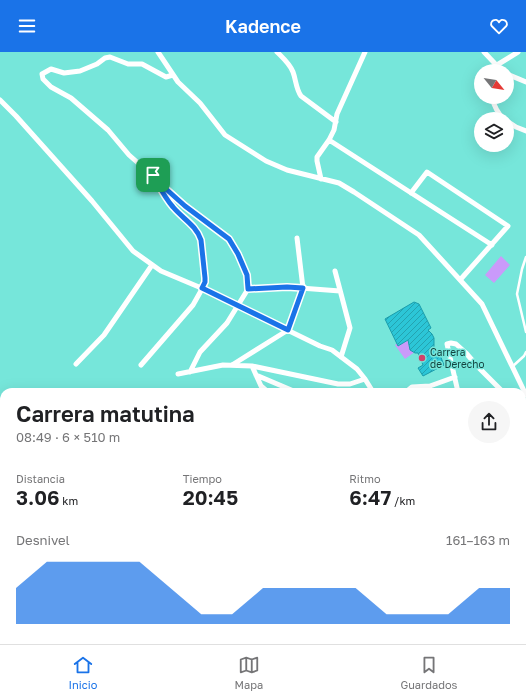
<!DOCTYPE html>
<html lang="es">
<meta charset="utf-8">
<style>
:root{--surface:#fff;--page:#f6f6f6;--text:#202124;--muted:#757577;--line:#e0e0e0;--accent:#1a73e8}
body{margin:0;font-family:"Golos Text",sans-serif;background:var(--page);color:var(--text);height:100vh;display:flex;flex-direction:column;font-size:15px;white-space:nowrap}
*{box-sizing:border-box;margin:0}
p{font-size:13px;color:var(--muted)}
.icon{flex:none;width:22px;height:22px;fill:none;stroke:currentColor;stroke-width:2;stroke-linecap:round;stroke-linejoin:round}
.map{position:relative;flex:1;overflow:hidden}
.sheet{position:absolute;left:0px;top:336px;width:526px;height:256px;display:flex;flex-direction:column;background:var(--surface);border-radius:12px 12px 0 0;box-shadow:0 4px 16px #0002}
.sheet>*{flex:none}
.needle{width:26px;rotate:120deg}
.buttons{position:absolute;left:474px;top:12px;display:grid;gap:8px}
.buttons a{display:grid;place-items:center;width:40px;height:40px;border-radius:50%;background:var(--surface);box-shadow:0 4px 16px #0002;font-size:20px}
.pin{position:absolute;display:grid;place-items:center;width:34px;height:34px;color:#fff;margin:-17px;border-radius:8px;box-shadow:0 2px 6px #0006}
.round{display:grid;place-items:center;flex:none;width:42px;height:42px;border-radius:21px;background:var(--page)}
.overview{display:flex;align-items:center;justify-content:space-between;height:68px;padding:0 16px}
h1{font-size:22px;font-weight:600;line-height:30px}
.figures{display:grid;grid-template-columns:repeat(3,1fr);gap:6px;height:68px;padding:4px 16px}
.figures div{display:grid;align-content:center}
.figures b{font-size:20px;font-weight:600}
.figures small{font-size:11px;font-weight:400}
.figures p{font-size:11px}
.chart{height:112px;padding:8px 16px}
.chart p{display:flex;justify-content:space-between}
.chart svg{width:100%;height:72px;margin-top:4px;fill:var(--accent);opacity:.7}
header{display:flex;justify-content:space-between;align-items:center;height:52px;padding:0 16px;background:var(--accent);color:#fff;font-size:18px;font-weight:600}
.dock{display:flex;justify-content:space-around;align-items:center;height:56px;border-top:1px solid var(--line);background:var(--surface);font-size:11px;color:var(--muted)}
.dock a{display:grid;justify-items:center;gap:2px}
.dock .active{color:var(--accent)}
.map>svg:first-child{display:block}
.grass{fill:#ca9afa}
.building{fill:url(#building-hatch);stroke:#1a9dab}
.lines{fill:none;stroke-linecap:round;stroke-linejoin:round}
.service{stroke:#fff;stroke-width:2.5}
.minor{stroke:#fff;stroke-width:5}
.route-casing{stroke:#fff;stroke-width:8}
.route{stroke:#1a73e8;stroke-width:5}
.poi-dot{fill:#cf416b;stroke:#76e6da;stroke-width:1.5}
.labels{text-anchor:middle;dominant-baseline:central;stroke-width:3;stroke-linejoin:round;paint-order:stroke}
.poi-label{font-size:10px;fill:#144541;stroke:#76e6da;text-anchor:start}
</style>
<header><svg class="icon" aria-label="menu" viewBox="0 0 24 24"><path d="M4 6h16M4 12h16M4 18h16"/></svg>Kadence<svg class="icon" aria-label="heart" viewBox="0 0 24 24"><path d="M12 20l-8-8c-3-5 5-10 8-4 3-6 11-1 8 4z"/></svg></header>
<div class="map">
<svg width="526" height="592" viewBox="0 0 526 592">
<defs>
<pattern id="building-hatch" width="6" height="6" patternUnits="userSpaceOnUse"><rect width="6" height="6" fill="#2cc6d7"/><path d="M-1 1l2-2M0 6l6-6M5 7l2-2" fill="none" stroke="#24a3b0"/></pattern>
</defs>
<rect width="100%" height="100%" fill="#76e6da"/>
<path class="grass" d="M 501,204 L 510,213 L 494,231 L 485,223 Z
M 417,277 L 427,291 L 405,307 L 395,293 Z"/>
<path class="building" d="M 414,250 L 419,252 L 431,276 L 428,278 L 432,282 L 434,286 L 434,299 L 438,298 L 444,313 L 423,324 L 418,316 L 423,313 L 418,301 L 415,301 L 410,298 L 408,288 L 398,294 L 385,267 Z"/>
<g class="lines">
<path class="service" d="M 526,205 L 522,217 L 517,242 L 526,280
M 513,314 L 524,304 L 526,300"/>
<path class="minor" d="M 158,0 L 178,30 L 200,51 L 225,83 L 266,109 L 287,118 L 339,131 L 354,140 L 419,183 L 482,252 L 526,343
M 277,0 C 283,6 290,12 293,20 C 296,28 296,37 301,44 L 336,70
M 484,0 L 502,19
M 492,19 L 497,13 L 518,0
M 507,22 L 526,30
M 173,23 L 166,25 L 142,12 L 128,12 L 110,5 L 105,6 L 97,12 L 80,19 L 64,21 L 51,17 L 42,22 L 43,27 L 51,35 L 71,46 L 108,78 L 129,103 L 146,118 L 156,125 L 166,137 L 185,154 L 229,187 L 238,202 L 247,223 L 248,237 L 227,271 L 200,300 L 190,320
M 492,45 C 494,54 497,61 504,67
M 0,48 L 16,64 L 92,149 L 133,199 L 161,219 L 199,235 L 320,294 L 332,298 L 357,317 L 365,327 L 373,340
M 507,69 L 516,75 L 526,79
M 329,88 L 492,193
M 321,127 L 317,109 L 317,105 L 329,88 L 334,78 L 337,62 L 365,0
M 411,141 L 427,120 L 508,174 L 460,228
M 335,219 L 350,276 L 341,305
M 248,237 L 287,235 L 340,239
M 76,312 L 104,283 L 152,213
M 141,313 L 193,253 L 202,237 L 205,230 L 205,226 L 201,188 C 196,173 183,167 173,156 C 166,148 162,138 157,129
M 232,313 L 288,278 L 303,236 L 297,186
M 252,314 L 261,334 L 268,340
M 178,322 L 223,313 L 252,314 L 338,332 L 350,332 L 365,327
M 256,323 L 296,340
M 406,340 L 412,335 L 430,334 L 455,325
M 458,340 L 447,292 L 451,291 L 456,292 L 466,301 L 478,315 L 503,340
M 522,366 L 526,368
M 522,442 L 526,460
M 0,538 L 4,539
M 0,569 L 4,562
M 171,588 L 185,591 L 197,592
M 415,588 L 415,592
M 483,588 L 484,592
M 505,588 L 505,592
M 24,592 L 25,588
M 284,592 L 288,588"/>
</g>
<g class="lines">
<defs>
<path id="route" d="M 153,123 L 166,137 L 185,154 L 229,187 L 238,202 L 247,223 L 248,237 L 287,235 L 303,236 L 288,278 L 202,236 L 205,230 L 205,226 L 201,188 C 196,173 183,167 173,155 C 165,146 159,134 153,123 Z"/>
</defs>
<use href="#route" class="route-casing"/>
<use href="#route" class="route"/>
</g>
<circle class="poi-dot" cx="422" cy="306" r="4"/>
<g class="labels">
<g class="poi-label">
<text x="430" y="300">Carrera<tspan x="430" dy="12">de Derecho</tspan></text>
</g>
</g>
</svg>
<div class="buttons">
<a><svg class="needle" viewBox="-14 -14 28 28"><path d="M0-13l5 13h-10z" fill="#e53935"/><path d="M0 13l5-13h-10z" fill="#757577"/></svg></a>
<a><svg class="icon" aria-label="layers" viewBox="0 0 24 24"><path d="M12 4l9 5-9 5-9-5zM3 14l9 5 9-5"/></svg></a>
</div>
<div class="pin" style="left:153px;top:123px;background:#1e9e55"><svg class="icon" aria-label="arrive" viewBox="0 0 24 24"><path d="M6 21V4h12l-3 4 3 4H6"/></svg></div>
<section class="sheet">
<div class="overview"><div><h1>Carrera matutina</h1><p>08:49 · 6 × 510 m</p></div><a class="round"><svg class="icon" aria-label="share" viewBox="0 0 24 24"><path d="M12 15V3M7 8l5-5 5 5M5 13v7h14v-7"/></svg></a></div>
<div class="figures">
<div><p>Distancia</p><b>3.06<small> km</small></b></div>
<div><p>Tiempo</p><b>20:45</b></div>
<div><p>Ritmo</p><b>6:47<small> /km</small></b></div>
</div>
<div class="chart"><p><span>Desnivel</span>161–163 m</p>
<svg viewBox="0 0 160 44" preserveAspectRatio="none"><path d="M0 44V22L10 6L20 6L30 6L40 6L50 22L60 38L70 38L80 22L90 22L100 22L110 22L120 38L130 38L140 38L150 22L160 22V44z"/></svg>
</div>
</section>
</div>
<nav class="dock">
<a class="active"><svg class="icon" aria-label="home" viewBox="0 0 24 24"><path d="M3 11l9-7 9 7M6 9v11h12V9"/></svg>Inicio</a>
<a><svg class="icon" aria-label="map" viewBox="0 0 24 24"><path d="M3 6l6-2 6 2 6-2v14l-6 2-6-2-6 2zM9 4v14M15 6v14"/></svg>Mapa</a>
<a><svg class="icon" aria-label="saved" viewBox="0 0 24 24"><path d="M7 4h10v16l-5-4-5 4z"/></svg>Guardados</a>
</nav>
